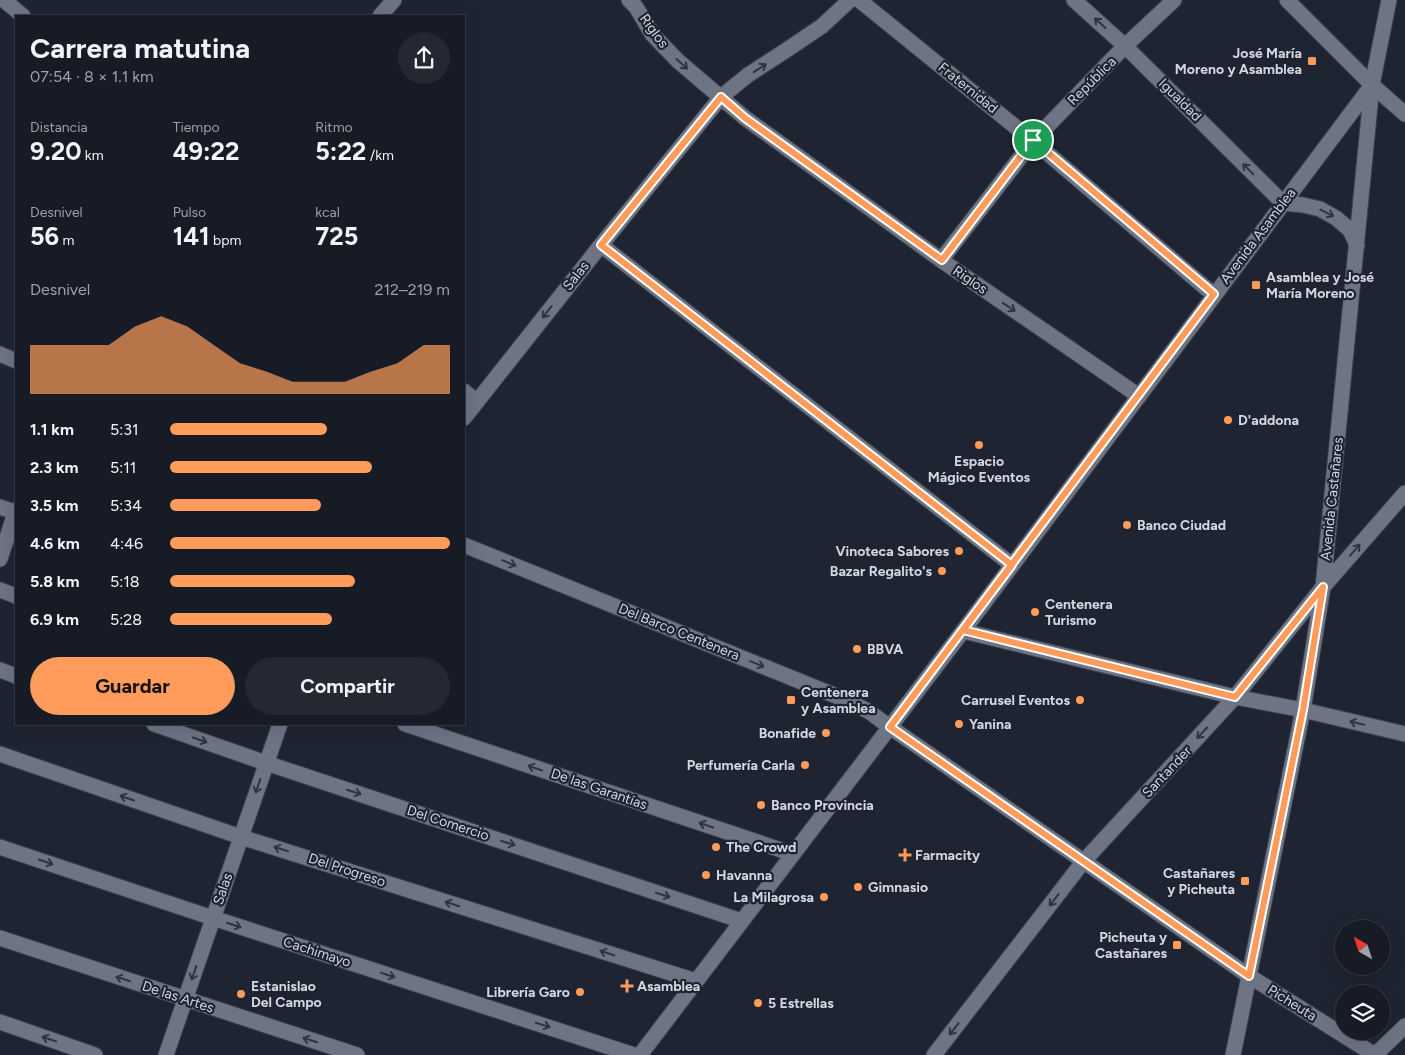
<!DOCTYPE html>
<html lang="es">
<meta charset="utf-8">
<style>
:root{--surface:#161b25;--page:#232832;--text:#f1f3f6;--muted:#9ea1a7;--line:#353942;--accent:#ff9b5b}
body{margin:0;font-family:Figtree,sans-serif;background:var(--page);color:var(--text);height:100vh;display:flex;flex-direction:column;font-size:19px;white-space:nowrap}
*{box-sizing:border-box;margin:0}
p{font-size:16px;color:var(--muted)}
.icon{flex:none;width:28px;height:28px;fill:none;stroke:currentColor;stroke-width:2;stroke-linecap:round;stroke-linejoin:round}
.map{position:relative;flex:1;overflow:hidden}
.drawer{position:absolute;left:15px;top:15px;width:450px;height:710px;display:flex;flex-direction:column;background:var(--surface);border-radius:0px;box-shadow:0 5px 20px #0002,0 0 0 1px var(--line)}
.drawer>*{flex:none}
.needle{width:32px;rotate:321deg}
.tools{position:absolute;left:1335px;top:920px;display:grid;gap:10px}
.tools a{display:grid;place-items:center;width:55px;height:55px;border-radius:50%;background:var(--surface);box-shadow:0 5px 20px #0002,0 0 0 1px var(--line);font-size:25px}
.pin{position:absolute;display:grid;place-items:center;width:42px;height:42px;color:#fff;margin:-21px;border:2px solid #fff;border-radius:50%;box-shadow:0 1px 5px #0007}
.round{display:grid;place-items:center;flex:none;width:52px;height:52px;border-radius:26px;background:var(--page)}
.head{display:flex;align-items:center;justify-content:space-between;height:85px;padding:0 15px}
h1{font-size:28px;font-weight:700;line-height:38px}
.stats{display:grid;grid-template-columns:repeat(3,1fr);gap:8px;height:85px;padding:5px 15px}
.stats div{display:grid;align-content:center}
.stats b{font-size:25px;font-weight:700}
.stats small{font-size:14px;font-weight:400}
.stats p{font-size:14px}
.chart{height:140px;padding:10px 15px}
.chart p{display:flex;justify-content:space-between}
.chart svg{width:100%;height:90px;margin-top:5px;fill:var(--accent);opacity:.7}
.cta{display:flex;gap:10px;margin-top:auto;padding:10px 15px}
.cta a{flex:1;height:58px;border-radius:30px;background:var(--accent);color:#111;font-size:20px;font-weight:700;line-height:58px;text-align:center}
.cta a+a{background:var(--page);color:var(--text)}
ul{padding:0 15px;list-style:none;font-size:16px}
li{display:grid;grid-template-columns:80px 60px 1fr;align-items:center;height:38px}
li i{height:12px;border-radius:6px;background:var(--accent)}
.map>svg:first-child{display:block}
.lines{fill:none;stroke-linecap:round;stroke-linejoin:round}
.street-casing{stroke:#3c414c;stroke-width:17}
.secondary-casing{stroke:#3c414c;stroke-width:17}
.street{stroke:#6d7585;stroke-width:15}
.secondary{stroke:#6d7585;stroke-width:15}
.oneway{stroke:#2e3442}
.route-casing{stroke:#fff;stroke-width:10}
.route{stroke:#ff9b5b;stroke-width:6}
.poi-dot{fill:#ff9b5b;stroke:#1e2431;stroke-width:2}
.labels{text-anchor:middle;dominant-baseline:central;stroke-width:4.5;stroke-linejoin:round;paint-order:stroke}
.street-label{font-size:14px;fill:#d1d6df;stroke:#1e2431}
.poi-label{font-size:14px;font-weight:bold;fill:#d1d6df;stroke:#1e2431;text-anchor:start}
</style>
<div class="map">
<svg width="1405" height="1055" viewBox="0 0 1405 1055">
<rect width="100%" height="100%" fill="#1e2431"/>
<g class="lines">
<defs>
<path id="street" d="M 4,0 L 23,16
M 629,0 L 636,7 L 652,34 L 678,61 L 745,118 L 941,260 L 1139,396
M 859,0 L 1033,141 L 1214,295
M 1074,0 L 1125,46 L 1283,203
M 380,16 L 394,0
M 601,245 L 1012,565
M 941,260 L 1033,141 L 1125,46 L 1174,0
M 464,391 L 477,402
M 464,418 L 601,245 L 721,97 L 748,75 L 788,49 L 822,26 L 850,0
M 0,507 L 15,512
M 0,559 L 16,510
M 0,590 L 16,596
M 963,631 L 1235,697 L 1303,710 L 1405,734
M 0,670 L 16,676
M 154,724 L 266,763 L 742,921
M 405,724 L 793,854
M 890,727 L 1249,976 L 1375,1055
M 0,754 L 241,837 L 696,981
M 0,847 L 213,918 L 634,1055
M 0,938 L 357,1055
M 0,1022 L 95,1055
M 166,1055 L 280,724
M 934,1055 L 1083,862 L 1235,697 L 1323,587 L 1405,493
M 1375,1055 L 1405,1026"/>
<path id="secondary" d="M 1287,0 L 1372,85 L 1405,114
M 1283,203 L 1303,205 L 1320,209 L 1336,218 L 1350,230 L 1357,245
M 0,354 L 16,361
M 464,545 L 846,700 L 868,711 L 890,727
M 640,1055 L 963,631 L 1372,85
M 1233,1055 L 1303,710 L 1323,587 L 1372,85 L 1389,0"/>
</defs>
<use href="#street" class="street-casing"/>
<use href="#secondary" class="secondary-casing"/>
<use href="#street" class="street"/>
<use href="#secondary" class="secondary"/>
</g>
<defs><path id="oneway-shaft" d="M-6 0H5M1.5-3L5.5 0L1.5 3" fill="none" stroke-width="1.6" stroke-linecap="round" stroke-linejoin="round" transform="scale(1.25)"/></defs>
<g class="oneway">
<use href="#oneway-shaft" transform="translate(1100 23) rotate(-138)"/>
<use href="#oneway-shaft" transform="translate(682 64) rotate(42)"/>
<use href="#oneway-shaft" transform="translate(760 68) rotate(-33)"/>
<use href="#oneway-shaft" transform="translate(1248 169) rotate(-135)"/>
<use href="#oneway-shaft" transform="translate(1327 213) rotate(27)"/>
<use href="#oneway-shaft" transform="translate(1009 307) rotate(34)"/>
<use href="#oneway-shaft" transform="translate(547 312) rotate(128)"/>
<use href="#oneway-shaft" transform="translate(1355 550) rotate(-49)"/>
<use href="#oneway-shaft" transform="translate(509 563) rotate(22)"/>
<use href="#oneway-shaft" transform="translate(757 664) rotate(22)"/>
<use href="#oneway-shaft" transform="translate(1357 723) rotate(-167)"/>
<use href="#oneway-shaft" transform="translate(1202 733) rotate(133)"/>
<use href="#oneway-shaft" transform="translate(200 740) rotate(19)"/>
<use href="#oneway-shaft" transform="translate(535 768) rotate(-161)"/>
<use href="#oneway-shaft" transform="translate(258 786) rotate(109)"/>
<use href="#oneway-shaft" transform="translate(354 792) rotate(18)"/>
<use href="#oneway-shaft" transform="translate(127 798) rotate(-161)"/>
<use href="#oneway-shaft" transform="translate(706 825) rotate(-161)"/>
<use href="#oneway-shaft" transform="translate(508 843) rotate(18)"/>
<use href="#oneway-shaft" transform="translate(281 849) rotate(-162)"/>
<use href="#oneway-shaft" transform="translate(46 862) rotate(19)"/>
<use href="#oneway-shaft" transform="translate(663 895) rotate(18)"/>
<use href="#oneway-shaft" transform="translate(1054 900) rotate(128)"/>
<use href="#oneway-shaft" transform="translate(452 904) rotate(-162)"/>
<use href="#oneway-shaft" transform="translate(234 925) rotate(18)"/>
<use href="#oneway-shaft" transform="translate(607 953) rotate(-162)"/>
<use href="#oneway-shaft" transform="translate(194 973) rotate(109)"/>
<use href="#oneway-shaft" transform="translate(388 975) rotate(18)"/>
<use href="#oneway-shaft" transform="translate(123 979) rotate(-162)"/>
<use href="#oneway-shaft" transform="translate(543 1025) rotate(18)"/>
<use href="#oneway-shaft" transform="translate(954 1029) rotate(128)"/>
<use href="#oneway-shaft" transform="translate(49 1039) rotate(-161)"/>
<use href="#oneway-shaft" transform="translate(310 1040) rotate(-162)"/>
</g>
<g class="lines">
<defs>
<path id="route" d="M 1033,140 L 1214,294 L 890,727 L 1249,976 L 1303,710 L 1323,587 L 1235,697 L 963,630 L 1012,565 L 601,245 L 721,97 L 745,118 L 942,260 L 1033,140"/>
</defs>
<use href="#route" class="route-casing"/>
<use href="#route" class="route"/>
</g>
<g class="poi-dot">
<rect x="1307" y="56" width="10" height="10" rx="2.5"/>
<rect x="1251" y="280" width="10" height="10" rx="2.5"/>
<circle cx="1228" cy="420" r="5"/>
<circle cx="979" cy="445" r="5"/>
<circle cx="1127" cy="525" r="5"/>
<circle cx="959" cy="551" r="5"/>
<circle cx="942" cy="571" r="5"/>
<circle cx="1035" cy="612" r="5"/>
<circle cx="857" cy="649" r="5"/>
<rect x="786" y="695" width="10" height="10" rx="2.5"/>
<circle cx="1080" cy="700" r="5"/>
<circle cx="959" cy="724" r="5"/>
<circle cx="826" cy="733" r="5"/>
<circle cx="805" cy="765" r="5"/>
<circle cx="761" cy="805" r="5"/>
<circle cx="716" cy="847" r="5"/>
<path d="M902.5 847.5h5v5h5v5h-5v5h-5v-5h-5v-5h5z"/>
<circle cx="706" cy="875" r="5"/>
<rect x="1240" y="876" width="10" height="10" rx="2.5"/>
<circle cx="858" cy="887" r="5"/>
<circle cx="824" cy="897" r="5"/>
<rect x="1172" y="940" width="10" height="10" rx="2.5"/>
<path d="M624.5 978.5h5v5h5v5h-5v5h-5v-5h-5v-5h5z"/>
<circle cx="580" cy="992" r="5"/>
<circle cx="241" cy="994" r="5"/>
<circle cx="758" cy="1003" r="5"/>
</g>
<g class="labels">
<g class="street-label">
<text transform="translate(654 31) rotate(54)">Riglos</text>
<text transform="translate(1092 81) rotate(-45)">República</text>
<text transform="translate(968 88) rotate(39)">Fraternidad</text>
<text transform="translate(1180 100) rotate(45)">Igualdad</text>
<text transform="translate(1258 236) rotate(-53)">Avenida Asamblea</text>
<text transform="translate(576 276) rotate(-52)">Salas</text>
<text transform="translate(970 280) rotate(34)">Riglos</text>
<text transform="translate(1332 499) rotate(-84)">Avenida Castañares</text>
<text transform="translate(679 632) rotate(22)">Del Barco Centenera</text>
<text transform="translate(1167 772) rotate(-47)">Santander</text>
<text transform="translate(599 789) rotate(19)">De las Garantías</text>
<text transform="translate(448 823) rotate(18)">Del Comercio</text>
<text transform="translate(347 870) rotate(18)">Del Progreso</text>
<text transform="translate(223 889) rotate(-71)">Salas</text>
<text transform="translate(317 952) rotate(18)">Cachimayo</text>
<text transform="translate(178 997) rotate(18)">De las Artes</text>
<text transform="translate(1292 1003) rotate(32)">Picheuta</text>
</g>
<g class="poi-label">
<text x="1302" y="53" text-anchor="end">José María<tspan x="1302" dy="16">Moreno y Asamblea</tspan></text>
<text x="1266" y="277">Asamblea y José<tspan x="1266" dy="16">María Moreno</tspan></text>
<text x="1238" y="420">D'addona</text>
<text x="979" y="461" text-anchor="middle">Espacio<tspan x="979" dy="16">Mágico Eventos</tspan></text>
<text x="1137" y="525">Banco Ciudad</text>
<text x="949" y="551" text-anchor="end">Vinoteca Sabores</text>
<text x="932" y="571" text-anchor="end">Bazar Regalito's</text>
<text x="1045" y="604">Centenera<tspan x="1045" dy="16">Turismo</tspan></text>
<text x="867" y="649">BBVA</text>
<text x="801" y="692">Centenera<tspan x="801" dy="16">y Asamblea</tspan></text>
<text x="1070" y="700" text-anchor="end">Carrusel Eventos</text>
<text x="969" y="724">Yanina</text>
<text x="816" y="733" text-anchor="end">Bonafide</text>
<text x="795" y="765" text-anchor="end">Perfumería Carla</text>
<text x="771" y="805">Banco Provincia</text>
<text x="726" y="847">The Crowd</text>
<text x="915" y="855">Farmacity</text>
<text x="1235" y="873" text-anchor="end">Castañares<tspan x="1235" dy="16">y Picheuta</tspan></text>
<text x="716" y="875">Havanna</text>
<text x="868" y="887">Gimnasio</text>
<text x="814" y="897" text-anchor="end">La Milagrosa</text>
<text x="1167" y="937" text-anchor="end">Picheuta y<tspan x="1167" dy="16">Castañares</tspan></text>
<text x="251" y="986">Estanislao<tspan x="251" dy="16">Del Campo</tspan></text>
<text x="637" y="986">Asamblea</text>
<text x="570" y="992" text-anchor="end">Librería Garo</text>
<text x="768" y="1003">5 Estrellas</text>
</g>
</g>
</svg>
<div class="tools">
<a><svg class="needle" viewBox="-14 -14 28 28"><path d="M0-13l5 13h-10z" fill="#e53935"/><path d="M0 13l5-13h-10z" fill="#9ea1a7"/></svg></a>
<a><svg class="icon" aria-label="layers" viewBox="0 0 24 24"><path d="M12 4l9 5-9 5-9-5zM3 14l9 5 9-5"/></svg></a>
</div>
<div class="pin" style="left:1033px;top:140px;background:#1e9e55"><svg class="icon" aria-label="arrive" viewBox="0 0 24 24"><path d="M6 21V4h12l-3 4 3 4H6"/></svg></div>
<section class="drawer">
<div class="head"><div><h1>Carrera matutina</h1><p>07:54 · 8 × 1.1 km</p></div><a class="round"><svg class="icon" aria-label="share" viewBox="0 0 24 24"><path d="M12 15V3M7 8l5-5 5 5M5 13v7h14v-7"/></svg></a></div>
<div class="stats">
<div><p>Distancia</p><b>9.20<small> km</small></b></div>
<div><p>Tiempo</p><b>49:22</b></div>
<div><p>Ritmo</p><b>5:22<small> /km</small></b></div>
</div>
<div class="stats">
<div><p>Desnivel</p><b>56<small> m</small></b></div>
<div><p>Pulso</p><b>141<small> bpm</small></b></div>
<div><p>kcal</p><b>725</b></div>
</div>
<div class="chart"><p><span>Desnivel</span>212–219 m</p>
<svg viewBox="0 0 160 44" preserveAspectRatio="none"><path d="M0 44V20L10 20L20 20L30 20L40 11L50 6L60 11L70 20L80 29L90 33L100 38L110 38L120 38L130 33L140 29L150 20L160 20V44z"/></svg>
</div>
<ul>
<li><b>1.1 km</b>5:31<i style="width:56%"></i></li>
<li><b>2.3 km</b>5:11<i style="width:72%"></i></li>
<li><b>3.5 km</b>5:34<i style="width:54%"></i></li>
<li><b>4.6 km</b>4:46<i style="width:100%"></i></li>
<li><b>5.8 km</b>5:18<i style="width:66%"></i></li>
<li><b>6.9 km</b>5:28<i style="width:58%"></i></li>
</ul>
<div class="cta"><a>Guardar</a><a>Compartir</a></div>
</section>
</div>
